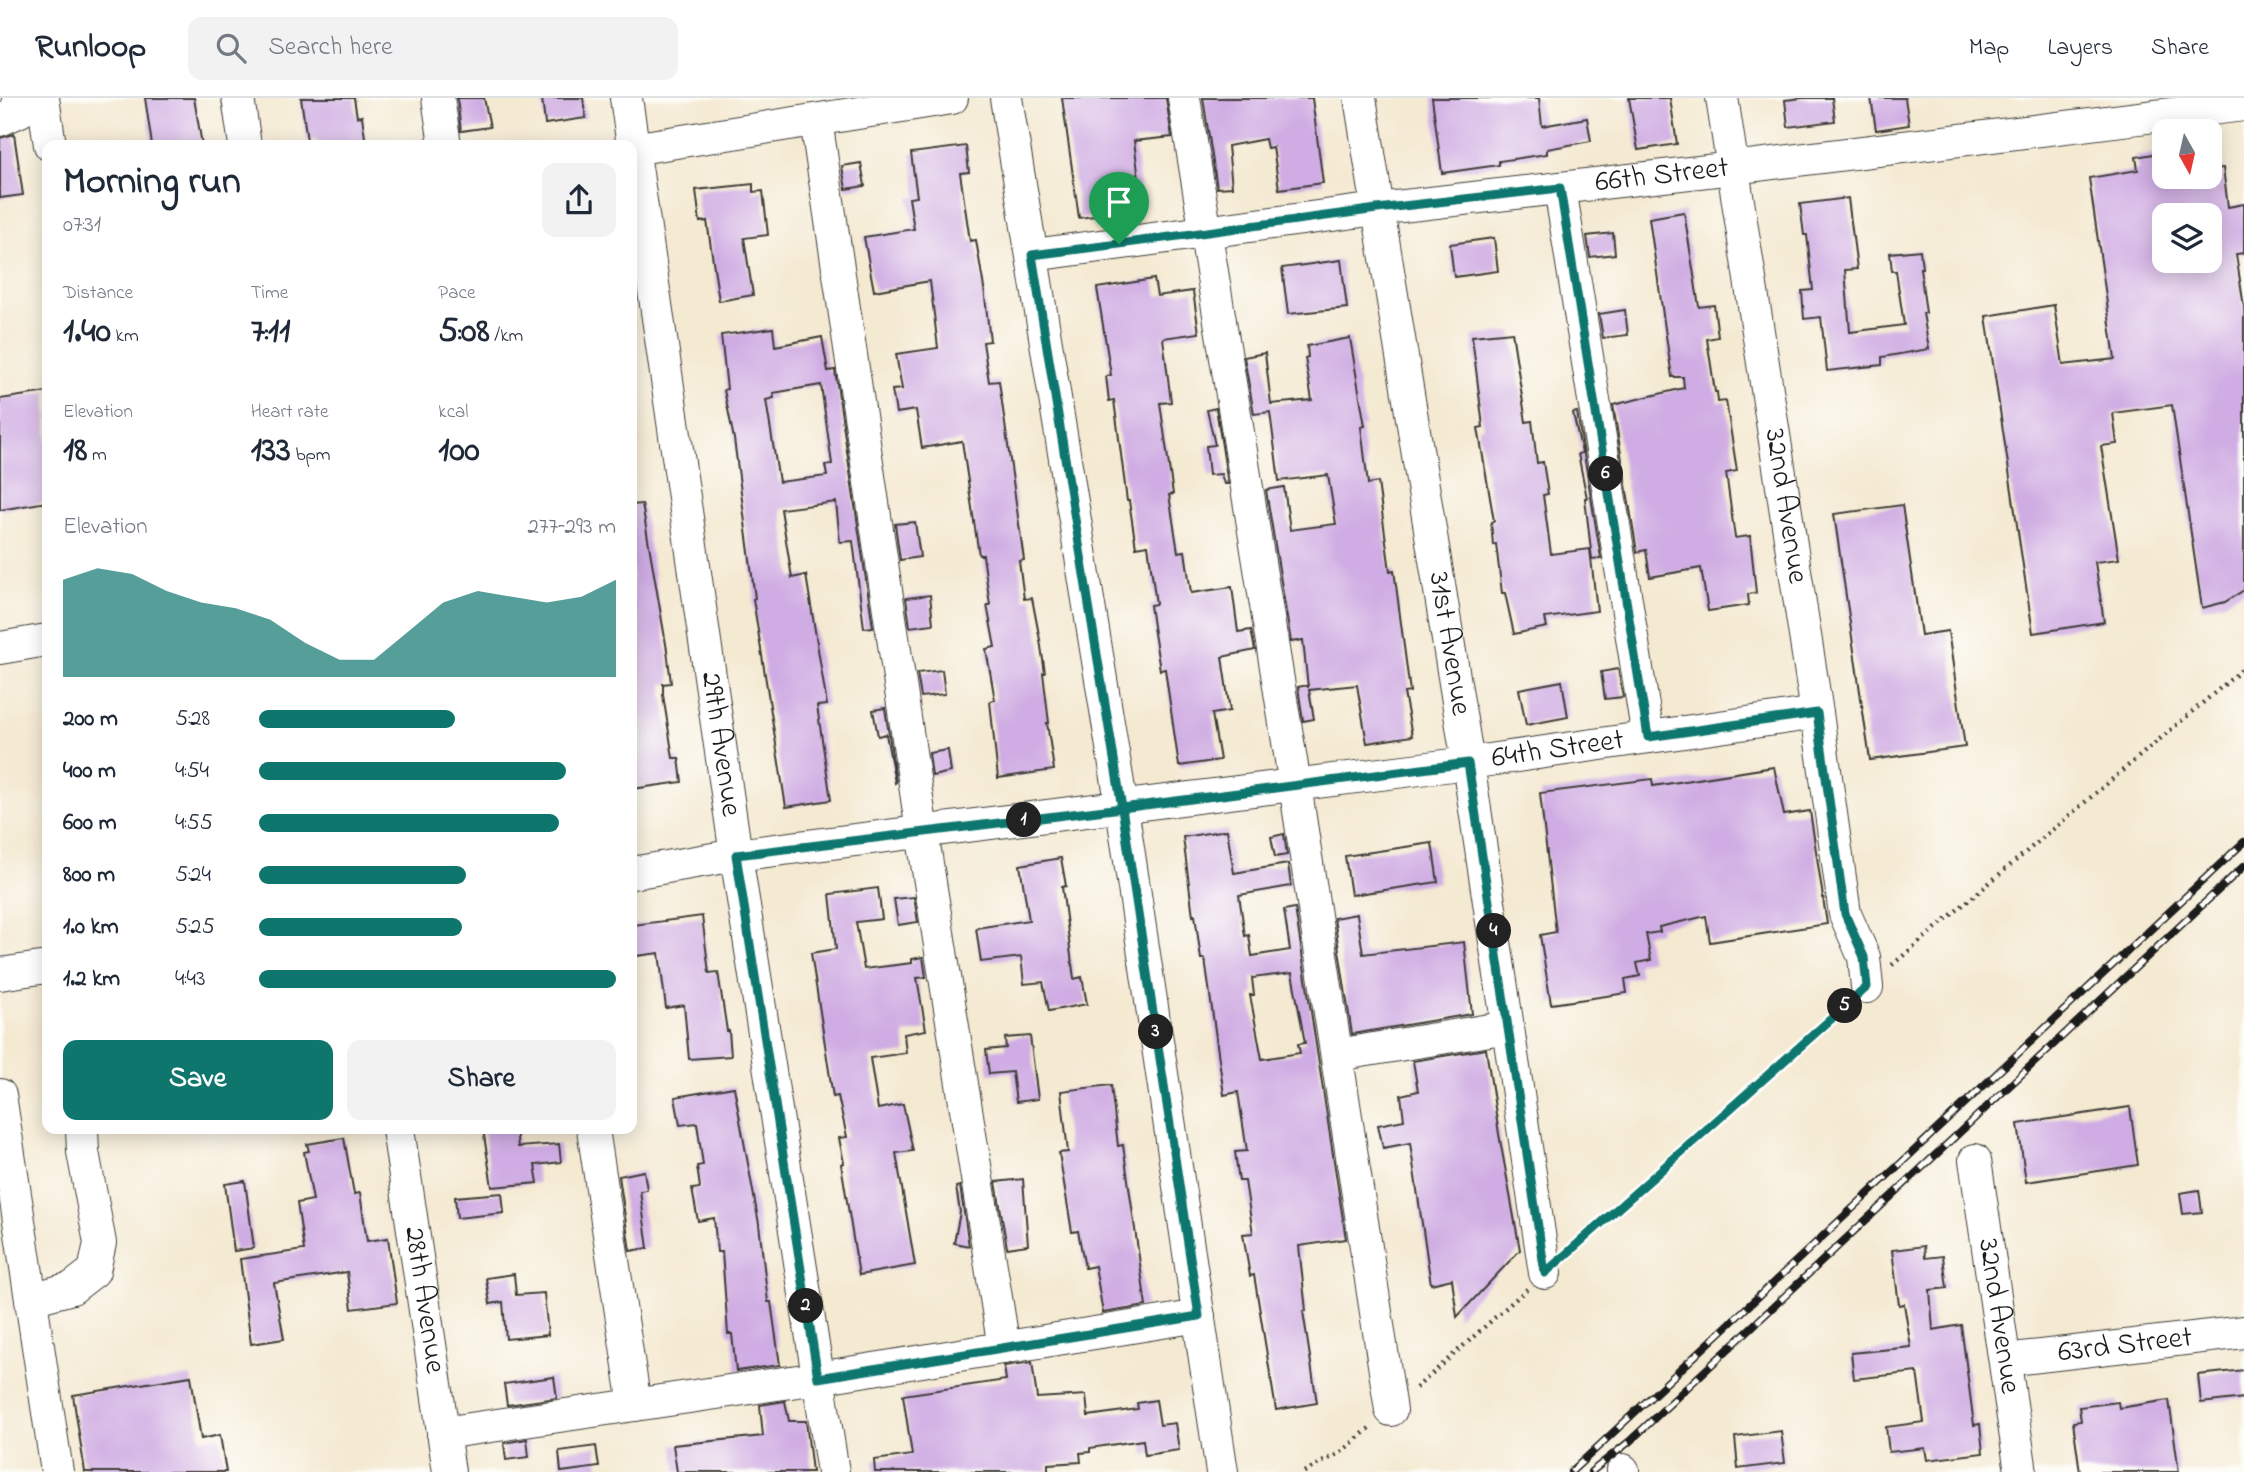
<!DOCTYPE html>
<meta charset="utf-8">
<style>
:root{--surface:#fff;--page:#f2f2f3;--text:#1f2937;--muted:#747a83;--line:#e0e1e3;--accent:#0f766e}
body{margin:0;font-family:"Indie Flower",sans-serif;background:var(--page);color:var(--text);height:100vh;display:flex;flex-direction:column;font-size:26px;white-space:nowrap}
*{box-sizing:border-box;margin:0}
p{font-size:23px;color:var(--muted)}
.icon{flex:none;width:38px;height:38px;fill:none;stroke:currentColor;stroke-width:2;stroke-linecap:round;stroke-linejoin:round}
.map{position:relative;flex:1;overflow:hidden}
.side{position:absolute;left:42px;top:42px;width:595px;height:994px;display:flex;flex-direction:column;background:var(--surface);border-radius:14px;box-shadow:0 4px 18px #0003}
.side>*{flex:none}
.needle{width:46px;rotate:172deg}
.buttons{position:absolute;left:2152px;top:21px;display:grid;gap:14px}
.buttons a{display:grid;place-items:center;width:70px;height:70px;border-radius:14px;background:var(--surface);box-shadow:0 4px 18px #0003;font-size:35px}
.pin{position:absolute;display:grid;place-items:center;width:60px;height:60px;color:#fff;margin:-72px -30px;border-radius:50% 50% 50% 0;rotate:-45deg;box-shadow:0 0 7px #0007}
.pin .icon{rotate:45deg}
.km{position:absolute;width:35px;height:35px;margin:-18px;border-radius:50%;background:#222;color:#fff;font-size:19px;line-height:35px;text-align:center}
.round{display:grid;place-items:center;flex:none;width:74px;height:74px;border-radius:14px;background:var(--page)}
.head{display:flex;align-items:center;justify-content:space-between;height:119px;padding:0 21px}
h1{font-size:38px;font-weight:700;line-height:52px}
.figures{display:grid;grid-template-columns:repeat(3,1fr);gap:10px;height:119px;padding:7px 21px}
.figures div{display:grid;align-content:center}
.figures b{font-size:35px;font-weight:700}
.figures small{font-size:19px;font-weight:400}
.figures p{font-size:19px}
.chart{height:196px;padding:14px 21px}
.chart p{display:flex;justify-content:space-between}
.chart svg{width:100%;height:126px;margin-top:7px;fill:var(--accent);opacity:.7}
.cta{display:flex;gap:14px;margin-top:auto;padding:14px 21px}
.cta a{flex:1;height:80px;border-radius:14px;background:var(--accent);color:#fff;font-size:28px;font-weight:700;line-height:80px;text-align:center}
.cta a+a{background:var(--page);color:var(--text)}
ul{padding:0 21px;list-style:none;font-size:23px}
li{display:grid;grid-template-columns:112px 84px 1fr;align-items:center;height:52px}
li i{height:18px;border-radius:9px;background:var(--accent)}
header{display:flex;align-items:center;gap:42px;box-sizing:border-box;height:98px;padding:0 35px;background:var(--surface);border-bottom:2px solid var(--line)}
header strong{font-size:33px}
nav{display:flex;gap:38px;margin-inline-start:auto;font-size:24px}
.search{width:490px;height:63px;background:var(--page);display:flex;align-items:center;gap:18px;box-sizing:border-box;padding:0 24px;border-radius:14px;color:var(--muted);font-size:26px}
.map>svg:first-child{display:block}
.building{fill:#cface3;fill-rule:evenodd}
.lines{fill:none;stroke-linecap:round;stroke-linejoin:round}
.minor-casing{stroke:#3c3b37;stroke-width:34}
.path{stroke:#3c3b37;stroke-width:4.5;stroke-dasharray:2 5;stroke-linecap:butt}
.minor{stroke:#fff;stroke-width:32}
.rail-casing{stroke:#1c1c1c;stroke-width:8}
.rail{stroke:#fdfcf7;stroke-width:5;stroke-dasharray:16;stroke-linecap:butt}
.route-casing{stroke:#fff;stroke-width:14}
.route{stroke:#0f766e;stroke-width:9}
.labels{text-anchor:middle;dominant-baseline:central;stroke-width:7;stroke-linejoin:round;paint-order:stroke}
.street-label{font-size:30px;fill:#1c1c1c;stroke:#fdfcf7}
</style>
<header>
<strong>Runloop</strong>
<div class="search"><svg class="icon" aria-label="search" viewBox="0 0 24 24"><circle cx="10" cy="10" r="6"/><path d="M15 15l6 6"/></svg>Search here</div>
<nav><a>Map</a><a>Layers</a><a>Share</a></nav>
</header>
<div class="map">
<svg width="2244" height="1374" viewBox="0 0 2244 1374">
<rect width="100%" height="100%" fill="#fdfcf7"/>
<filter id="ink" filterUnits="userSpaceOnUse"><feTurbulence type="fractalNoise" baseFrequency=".0143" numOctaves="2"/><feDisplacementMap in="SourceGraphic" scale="14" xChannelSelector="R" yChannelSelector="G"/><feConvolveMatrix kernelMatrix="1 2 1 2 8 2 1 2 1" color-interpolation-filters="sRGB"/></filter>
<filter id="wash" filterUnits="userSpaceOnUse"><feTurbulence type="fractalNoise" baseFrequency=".00686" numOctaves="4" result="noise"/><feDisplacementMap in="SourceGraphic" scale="28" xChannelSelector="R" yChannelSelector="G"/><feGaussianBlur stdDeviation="1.57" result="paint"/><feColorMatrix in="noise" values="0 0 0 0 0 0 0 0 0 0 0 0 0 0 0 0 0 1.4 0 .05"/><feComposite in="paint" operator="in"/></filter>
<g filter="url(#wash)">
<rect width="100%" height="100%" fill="#f4e9d1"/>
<g id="blocks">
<path class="building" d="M 145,0 L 194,0 L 202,47 L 152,47 Z
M 301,0 L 354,0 L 357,19 L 362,18 L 366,47 L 317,47 L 316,42 L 307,43 Z
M 457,0 L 484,0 L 490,29 L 461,33 Z
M 542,0 L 583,0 L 586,20 L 545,26 Z
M 1062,0 L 1166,0 L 1172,39 L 1134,43 L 1143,112 L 1079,120 Z
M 1203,0 L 1312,0 L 1323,85 L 1279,91 L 1273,49 L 1267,50 L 1265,41 L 1228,48 L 1232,89 L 1217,90 Z
M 1432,0 L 1539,0 L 1542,28 L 1587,20 L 1591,43 L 1547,51 L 1547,56 L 1499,63 L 1499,67 L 1442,75 Z
M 1629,0 L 1670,0 L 1677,46 L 1638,52 Z
M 1803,0 L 1832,0 L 1835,23 L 1788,29 L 1785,2 Z
M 1871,0 L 1905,0 L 1909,27 L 1876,32 Z
M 14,36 L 23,97 L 0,100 L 0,40 Z
M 966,48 L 969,74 L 960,75 L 970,143 L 976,142 L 984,190 L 990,243 L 983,244 L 989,284 L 999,283 L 1024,462 L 1019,463 L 1024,501 L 1032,500 L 1040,542 L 1045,575 L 1043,575 L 1049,625 L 1047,625 L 1054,672 L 998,680 L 990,603 L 995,602 L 986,551 L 995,549 L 987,507 L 990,507 L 983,457 L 979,457 L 962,343 L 922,350 L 916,312 L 896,315 L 892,292 L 902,291 L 896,256 L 938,250 L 930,183 L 874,193 L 864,139 L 914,131 L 909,100 L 917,99 L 911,55 Z
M 2165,54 L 2165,79 L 2210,79 L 2210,71 L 2223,70 L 2228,109 L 2244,106 L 2244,155 L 2236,156 L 2244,209 L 2244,492 L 2225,504 L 2202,510 L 2172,307 L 2113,315 L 2117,346 L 2101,348 L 2119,461 L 2095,464 L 2104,524 L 2033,535 L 1986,218 L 2054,207 L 2063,267 L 2115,261 L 2089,80 L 2138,72 L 2136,59 ZM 2165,117 L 2210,117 L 2210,163 L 2165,163 Z
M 861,65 L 865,88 L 846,91 L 842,68 Z
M 753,86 L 753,94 L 763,93 L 768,137 L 744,140 L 753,197 L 719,203 L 707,123 L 700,124 L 696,92 Z
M 1848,100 L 1857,171 L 1845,172 L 1850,234 L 1904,227 L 1896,173 L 1892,173 L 1890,155 L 1920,152 L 1922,170 L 1920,170 L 1926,215 L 1923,215 L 1929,251 L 1882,259 L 1882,267 L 1827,273 L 1821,219 L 1804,221 L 1802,193 L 1813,192 L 1807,137 L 1804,137 L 1800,106 Z
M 1684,114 L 1699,209 L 1714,207 L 1718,239 L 1707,241 L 1715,294 L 1717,294 L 1718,304 L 1726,303 L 1737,373 L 1726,375 L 1735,440 L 1750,438 L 1756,495 L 1748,496 L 1749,507 L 1708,513 L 1701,470 L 1650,479 L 1646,452 L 1637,454 L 1613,307 L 1684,290 L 1683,279 L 1672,279 L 1649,120 Z
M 1613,135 L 1615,156 L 1590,159 L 1587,138 Z
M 1494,140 L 1498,173 L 1454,179 L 1450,146 Z
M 1341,162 L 1347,210 L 1288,216 L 1282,170 Z
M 1154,181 L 1157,198 L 1193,193 L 1199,235 L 1163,240 L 1171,304 L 1160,305 L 1173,396 L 1169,397 L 1178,454 L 1185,453 L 1191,495 L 1232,489 L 1238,534 L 1251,532 L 1255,552 L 1222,559 L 1230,613 L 1212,616 L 1220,662 L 1179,668 L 1165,571 L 1160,572 L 1154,535 L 1150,507 L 1156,506 L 1148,447 L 1136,449 L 1129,403 L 1127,403 L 1114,302 L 1109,303 L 1106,278 L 1111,277 L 1097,190 Z
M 1625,212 L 1628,237 L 1603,240 L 1599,216 Z
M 773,230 L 775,248 L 822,239 L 828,273 L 835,272 L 873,529 L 864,530 L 853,443 L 840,444 L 836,404 L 781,411 L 792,480 L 806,477 L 813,520 L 827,607 L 817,608 L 831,702 L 786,709 L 753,501 L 755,500 L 734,341 L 724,292 L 727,291 L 721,237 ZM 821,287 L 832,366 L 825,367 L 827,378 L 779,384 L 766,302 L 774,300 L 773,295 Z
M 1512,234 L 1526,324 L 1532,323 L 1537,365 L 1543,364 L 1548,396 L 1543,397 L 1551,456 L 1590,451 L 1597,513 L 1545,520 L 1547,529 L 1514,536 L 1505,495 L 1502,495 L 1496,446 L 1493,447 L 1491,424 L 1494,423 L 1478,330 L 1483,329 L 1472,238 Z
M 1350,240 L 1365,328 L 1361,329 L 1368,386 L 1378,384 L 1390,473 L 1394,472 L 1410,594 L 1404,595 L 1412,638 L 1367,645 L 1357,587 L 1309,592 L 1314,621 L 1303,623 L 1298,589 L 1308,587 L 1308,590 L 1303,542 L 1291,544 L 1266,392 L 1284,389 L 1290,432 L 1336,426 L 1328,377 L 1279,383 L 1270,314 L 1254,316 L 1244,259 L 1265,255 L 1271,306 L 1312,302 L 1305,260 L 1308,259 L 1307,248 Z
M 47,294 L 47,404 L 0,412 L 0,301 Z
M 1216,310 L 1228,386 L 1224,386 L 1221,376 L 1209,377 L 1206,348 L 1215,347 L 1207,312 Z
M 1577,314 L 1601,460 L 1592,461 L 1585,400 L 1587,400 L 1578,356 L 1582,355 L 1573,315 Z
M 642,406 L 667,552 L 671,585 L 663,586 L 663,597 L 673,660 L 679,660 L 682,684 L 632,691 L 632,407 Z
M 1902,407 L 1921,537 L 1948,533 L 1965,649 L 1870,662 L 1834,416 Z
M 915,424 L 920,459 L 900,462 L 895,426 Z
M 930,497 L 933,526 L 910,529 L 906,500 Z
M 1618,571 L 1623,599 L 1605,601 L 1601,574 Z
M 942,572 L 945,596 L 921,599 L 917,575 Z
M 1562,583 L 1568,619 L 1526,627 L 1519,591 Z
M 885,610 L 896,684 L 895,685 L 886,636 L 878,638 L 873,612 Z
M 948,652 L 951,674 L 932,678 L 929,655 Z
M 1774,669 L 1784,717 L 1810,713 L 1827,826 L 1710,844 L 1706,818 L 1659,829 L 1660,834 L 1646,836 L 1651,862 L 1637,865 L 1640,878 L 1625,881 L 1627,895 L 1551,906 L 1540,837 L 1556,834 L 1540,695 L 1652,681 L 1653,688 Z
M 1227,732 L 1234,775 L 1288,766 L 1291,788 L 1239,797 L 1245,838 L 1249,837 L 1252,858 L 1290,852 L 1284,812 L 1295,810 L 1346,1141 L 1299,1148 L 1306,1213 L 1303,1213 L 1317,1305 L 1276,1312 L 1254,1177 L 1250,1178 L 1243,1136 L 1253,1135 L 1245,1083 L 1239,1083 L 1235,1054 L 1247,1053 L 1238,994 L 1224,997 L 1205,861 L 1201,861 L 1195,817 L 1193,818 L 1183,739 ZM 1292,875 L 1305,945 L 1298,946 L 1300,955 L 1262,961 L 1250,897 L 1254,897 L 1252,880 Z
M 1284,736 L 1287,757 L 1275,759 L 1271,739 Z
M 1432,745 L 1438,784 L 1351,797 L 1345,758 Z
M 1061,760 L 1066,788 L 1062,789 L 1074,881 L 1082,879 L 1087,906 L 1049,913 L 1043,884 L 1024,886 L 1021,859 L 981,864 L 976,830 L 1029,822 L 1020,767 Z
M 878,790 L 882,821 L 856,824 L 864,871 L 912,865 L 912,861 L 923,859 L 926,879 L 917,880 L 926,932 L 904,936 L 906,955 L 870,960 L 878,1011 L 903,1006 L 913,1053 L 896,1055 L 915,1167 L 859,1177 L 841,1066 L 844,1065 L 839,1040 L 847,1039 L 838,998 L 833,999 L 811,855 L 836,851 L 830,796 Z
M 914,799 L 918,824 L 898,827 L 894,801 Z
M 1357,816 L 1363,856 L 1464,844 L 1472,916 L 1352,936 L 1334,820 Z
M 702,818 L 709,875 L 718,874 L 727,933 L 729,933 L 731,958 L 689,961 L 684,907 L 666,910 L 659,855 L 636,858 L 633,827 Z
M 1030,938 L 1038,1001 L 1016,1004 L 1012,974 L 989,976 L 986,952 L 1006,950 L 1005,940 Z
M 1486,951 L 1499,1036 L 1520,1152 L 1457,1219 L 1452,1181 L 1431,1186 L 1410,1045 L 1383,1050 L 1378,1027 L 1404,1022 L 1401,997 L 1418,993 L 1413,963 Z
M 1111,987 L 1118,1048 L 1123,1047 L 1146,1208 L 1103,1215 L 1095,1168 L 1085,1170 L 1078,1133 L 1072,1134 L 1059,1055 L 1068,1054 L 1061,993 Z
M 734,989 L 759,1126 L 768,1204 L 771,1204 L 780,1267 L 736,1273 L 732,1236 L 728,1236 L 722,1154 L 717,1154 L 714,1120 L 698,1123 L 692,1091 L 700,1090 L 697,1068 L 703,1067 L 697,1025 L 680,1027 L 675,999 Z
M 2130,1009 L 2138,1067 L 2026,1084 L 2018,1026 Z
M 483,1031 L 516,1031 L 518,1049 L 559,1046 L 561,1064 L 535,1067 L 538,1085 L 492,1089 Z
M 344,1040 L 354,1096 L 360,1095 L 367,1143 L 388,1140 L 397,1205 L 352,1211 L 347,1174 L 274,1185 L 284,1241 L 251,1246 L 240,1161 L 304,1152 L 297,1105 L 313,1102 L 304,1054 L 309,1053 L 307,1046 Z
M 644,1073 L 647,1092 L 640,1093 L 648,1150 L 630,1153 L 619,1078 Z
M 1023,1081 L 1028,1147 L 1007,1150 L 996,1084 Z
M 245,1083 L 254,1150 L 234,1153 L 225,1086 Z
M 960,1088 L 969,1148 L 954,1145 L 960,1114 L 956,1089 Z
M 2199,1092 L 2202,1114 L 2183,1116 L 2180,1095 Z
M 502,1095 L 504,1115 L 457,1120 L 455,1099 Z
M 1924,1148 L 1925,1160 L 1943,1158 L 1947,1190 L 1930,1192 L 1933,1232 L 1961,1227 L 1974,1327 L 1980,1326 L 1983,1355 L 1927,1362 L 1925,1350 L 1889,1354 L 1886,1329 L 1924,1324 L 1917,1274 L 1854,1281 L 1851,1255 L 1911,1249 L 1904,1206 L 1899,1207 L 1892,1152 Z
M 514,1176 L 516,1197 L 544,1195 L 548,1237 L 506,1241 L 503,1204 L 490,1206 L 486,1180 Z
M 1032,1264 L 1037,1300 L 1086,1297 L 1088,1318 L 1138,1311 L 1137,1305 L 1156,1302 L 1160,1327 L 1175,1325 L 1179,1352 L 1145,1357 L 1143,1342 L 1090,1350 L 1090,1354 L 1080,1355 L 1081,1364 L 1048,1366 L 1048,1373 L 1038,1374 L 875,1374 L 874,1362 L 912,1357 L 903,1297 L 1006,1282 L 1004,1268 Z
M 2244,1272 L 2244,1300 L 2201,1305 L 2198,1277 Z
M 191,1278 L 201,1341 L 220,1337 L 226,1374 L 85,1374 L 73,1297 Z
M 554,1279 L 557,1300 L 507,1307 L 504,1286 Z
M 2169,1302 L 2179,1374 L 2080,1374 L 2073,1324 L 2081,1323 L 2079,1309 L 2118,1304 L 2119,1310 Z
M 785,1303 L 789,1323 L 806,1323 L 812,1374 L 677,1374 L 673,1347 L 763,1338 L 760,1307 Z
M 1781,1333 L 1785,1365 L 1738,1371 L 1735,1339 Z
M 527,1341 L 529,1359 L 506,1362 L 504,1345 Z
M 596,1348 L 599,1369 L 561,1374 L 559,1353 Z"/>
</g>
</g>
<g filter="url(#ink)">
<use href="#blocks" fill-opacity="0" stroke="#3c3b37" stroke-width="2"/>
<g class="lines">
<defs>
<g id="minor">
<path d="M 43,0 L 50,47"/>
<path d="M 238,0 L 245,47"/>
<path d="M 438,0 L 445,47"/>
<path id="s1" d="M 626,0 L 736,757 L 833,1374"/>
<path d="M 1006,0 L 1122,710 L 1222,1374"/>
<path d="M 1184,0 L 1295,687 L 1391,1312"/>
<path id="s2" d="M 1360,0 L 1468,665 L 1545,1175"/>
<path id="s3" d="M 1722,0 L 1817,615 L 1845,816 L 1864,859 L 1867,889"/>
<path d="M 0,22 L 20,13 L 18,0"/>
<path d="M 816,22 L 922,734 L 1004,1250"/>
<path d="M 632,51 L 952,0"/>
<path d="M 1560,90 L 1648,639"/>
<path id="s4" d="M 1033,157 L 1377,111 L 1733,70 L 2244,7"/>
<path d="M 0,550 L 47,542"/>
<path id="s5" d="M 632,775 L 736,757 L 1468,665 L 1817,615"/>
<path d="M 0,876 L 47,869"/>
<path d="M 1337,957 L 1508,929"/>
<path d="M 0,997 L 57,1374"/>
<path id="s6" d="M 398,1031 L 449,1374"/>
<path d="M 593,1031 L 635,1307"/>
<path id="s7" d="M 1975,1062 L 2021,1374"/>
<path d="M 31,1201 L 72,1190 L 94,1173 L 100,1145 L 83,1054 L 82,1031"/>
<path id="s8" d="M 2005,1262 L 2244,1234"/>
<path d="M 443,1335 L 818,1280 L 1199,1218"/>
<path d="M 1623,1372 L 1623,1374"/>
</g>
</defs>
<use href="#minor" class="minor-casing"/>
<path class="path" d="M 1892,867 L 2244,570
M 1570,1152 L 1849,905
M 1416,1290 L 1527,1191
M 1304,1374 L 1341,1354 L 1372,1328"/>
<use href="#minor" class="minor"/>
<defs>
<path id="rail" d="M 1571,1374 L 2244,744
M 1591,1374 L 1630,1343 L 2244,768"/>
</defs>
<use href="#rail" class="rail-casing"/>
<use href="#rail" class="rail"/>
</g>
</g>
<g class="lines" filter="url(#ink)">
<defs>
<path id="route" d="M 1119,146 L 1032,157 L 1122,710 L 736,757 L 818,1280 L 1199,1218 L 1122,710 L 1468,665 L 1545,1175 L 1867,889 L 1864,859 L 1845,816 L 1817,615 L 1648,639 L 1560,90 L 1377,111 L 1119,146"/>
</defs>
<use href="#route" class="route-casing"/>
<use href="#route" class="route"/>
</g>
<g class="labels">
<g class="street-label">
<text stroke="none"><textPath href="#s4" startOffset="634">66th Street</textPath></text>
<text stroke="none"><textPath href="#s3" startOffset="413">32nd Avenue</textPath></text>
<text stroke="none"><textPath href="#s2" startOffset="553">31st Avenue</textPath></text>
<text stroke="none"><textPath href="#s1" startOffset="653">29th Avenue</textPath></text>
<text stroke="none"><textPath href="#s5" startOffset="934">64th Street</textPath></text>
<text stroke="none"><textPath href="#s6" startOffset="173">28th Avenue</textPath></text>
<text stroke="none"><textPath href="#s7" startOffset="158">32nd Avenue</textPath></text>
<text stroke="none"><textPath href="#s8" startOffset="121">63rd Street</textPath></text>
</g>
</g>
</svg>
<div class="buttons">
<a><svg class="needle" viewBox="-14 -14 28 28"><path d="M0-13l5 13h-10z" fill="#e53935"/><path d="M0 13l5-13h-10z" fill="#747a83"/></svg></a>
<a><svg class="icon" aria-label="layers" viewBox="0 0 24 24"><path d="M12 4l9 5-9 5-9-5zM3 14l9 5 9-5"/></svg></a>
</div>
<div class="pin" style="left:1119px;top:146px;background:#1e9e55"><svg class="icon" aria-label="arrive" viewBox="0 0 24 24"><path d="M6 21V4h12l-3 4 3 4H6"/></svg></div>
<b class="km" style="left:1024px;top:722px">1</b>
<b class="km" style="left:806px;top:1208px">2</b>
<b class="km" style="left:1156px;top:934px">3</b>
<b class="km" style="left:1494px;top:833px">4</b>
<b class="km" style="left:1845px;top:908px">5</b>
<b class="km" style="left:1606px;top:376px">6</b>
<section class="side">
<div class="head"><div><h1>Morning run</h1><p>07:31</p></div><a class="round"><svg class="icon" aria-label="share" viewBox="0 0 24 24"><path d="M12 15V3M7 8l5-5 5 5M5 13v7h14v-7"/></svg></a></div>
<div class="figures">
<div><p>Distance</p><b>1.40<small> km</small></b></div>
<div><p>Time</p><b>7:11</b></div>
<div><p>Pace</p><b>5:08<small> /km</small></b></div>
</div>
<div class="figures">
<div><p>Elevation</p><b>18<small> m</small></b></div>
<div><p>Heart rate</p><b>133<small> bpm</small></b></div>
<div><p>kcal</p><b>100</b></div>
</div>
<div class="chart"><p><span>Elevation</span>277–293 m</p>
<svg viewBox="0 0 160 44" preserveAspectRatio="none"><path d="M0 44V10L10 6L20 8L30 14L40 18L50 20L60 24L70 32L80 38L90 38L100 28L110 18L120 14L130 16L140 18L150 16L160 10V44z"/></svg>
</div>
<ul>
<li><b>200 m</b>5:28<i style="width:55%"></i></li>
<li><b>400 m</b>4:54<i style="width:86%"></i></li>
<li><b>600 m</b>4:55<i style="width:84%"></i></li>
<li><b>800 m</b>5:24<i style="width:58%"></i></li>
<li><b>1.0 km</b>5:25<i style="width:57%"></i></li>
<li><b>1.2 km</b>4:43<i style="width:100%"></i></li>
</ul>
<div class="cta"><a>Save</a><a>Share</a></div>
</section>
</div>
